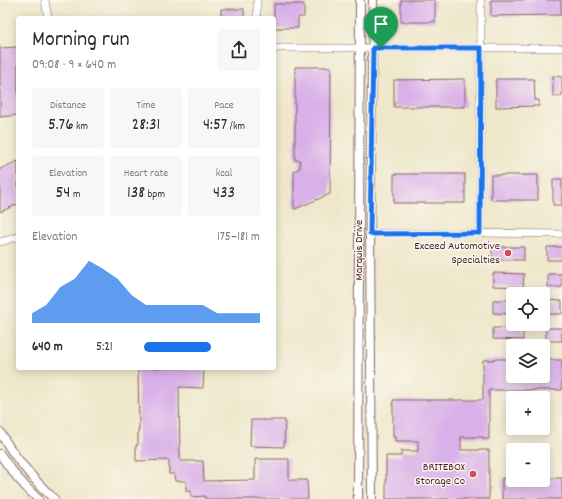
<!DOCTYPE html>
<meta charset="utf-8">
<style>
:root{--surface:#fff;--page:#f7f7f7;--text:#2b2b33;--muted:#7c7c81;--accent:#1a73e8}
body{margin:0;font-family:Dekko,sans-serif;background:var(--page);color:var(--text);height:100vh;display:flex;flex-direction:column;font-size:15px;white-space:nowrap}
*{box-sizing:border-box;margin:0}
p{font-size:13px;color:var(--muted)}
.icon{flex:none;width:22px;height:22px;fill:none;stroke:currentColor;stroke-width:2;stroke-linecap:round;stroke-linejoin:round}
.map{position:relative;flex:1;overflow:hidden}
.details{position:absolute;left:16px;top:16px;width:260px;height:354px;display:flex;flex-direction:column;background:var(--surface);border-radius:4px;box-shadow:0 2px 10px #0003}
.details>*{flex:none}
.tools{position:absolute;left:506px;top:287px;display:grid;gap:8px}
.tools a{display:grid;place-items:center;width:44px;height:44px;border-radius:4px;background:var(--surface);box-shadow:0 2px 10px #0003;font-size:20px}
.pin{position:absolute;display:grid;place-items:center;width:34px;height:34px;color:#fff;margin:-41px -17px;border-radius:50% 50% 50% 0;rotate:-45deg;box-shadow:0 0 4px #0007}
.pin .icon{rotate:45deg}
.round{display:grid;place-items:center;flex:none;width:42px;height:42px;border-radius:4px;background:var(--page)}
.head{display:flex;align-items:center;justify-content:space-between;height:68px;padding:0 16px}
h1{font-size:22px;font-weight:600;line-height:30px}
.stats{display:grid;grid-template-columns:repeat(3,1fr);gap:6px;height:68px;padding:4px 16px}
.stats div{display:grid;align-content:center;border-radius:4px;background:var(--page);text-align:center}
.stats b{font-size:17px;font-weight:600}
.stats small{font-size:11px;font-weight:400}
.stats p{font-size:11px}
.chart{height:112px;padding:8px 16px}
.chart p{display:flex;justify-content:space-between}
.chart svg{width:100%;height:72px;margin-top:4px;fill:var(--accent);opacity:.7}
ul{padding:0 16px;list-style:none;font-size:13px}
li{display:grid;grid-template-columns:64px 48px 1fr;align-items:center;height:30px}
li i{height:10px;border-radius:5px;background:var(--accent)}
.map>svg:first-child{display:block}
.building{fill:#d9b0e8}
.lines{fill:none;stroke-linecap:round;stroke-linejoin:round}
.minor-casing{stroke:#836563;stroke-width:8}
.major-casing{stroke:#836563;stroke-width:10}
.minor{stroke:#fff;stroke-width:7}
.major{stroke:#fff;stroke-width:8}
.route-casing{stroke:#fff;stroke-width:8}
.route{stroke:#1a73e8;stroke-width:5}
.poi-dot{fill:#d1495b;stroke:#fbf7ec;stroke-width:1.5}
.labels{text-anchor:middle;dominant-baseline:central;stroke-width:3;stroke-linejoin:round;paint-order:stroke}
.poi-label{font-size:12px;fill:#4a1f2b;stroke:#fbf7ec;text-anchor:end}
.street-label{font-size:12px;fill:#4a1f2b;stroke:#fbf7ec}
</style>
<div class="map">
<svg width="562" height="499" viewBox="0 0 562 499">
<rect width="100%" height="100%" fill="#fbf7ec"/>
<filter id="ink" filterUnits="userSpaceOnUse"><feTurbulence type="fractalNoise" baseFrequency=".025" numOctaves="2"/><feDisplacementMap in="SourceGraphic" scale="8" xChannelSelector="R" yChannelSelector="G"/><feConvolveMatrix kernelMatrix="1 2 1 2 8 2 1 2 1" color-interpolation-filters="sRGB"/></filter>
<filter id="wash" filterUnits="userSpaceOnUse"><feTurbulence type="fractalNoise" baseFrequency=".012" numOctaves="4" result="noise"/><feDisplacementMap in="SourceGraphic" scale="16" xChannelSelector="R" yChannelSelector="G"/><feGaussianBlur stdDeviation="0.9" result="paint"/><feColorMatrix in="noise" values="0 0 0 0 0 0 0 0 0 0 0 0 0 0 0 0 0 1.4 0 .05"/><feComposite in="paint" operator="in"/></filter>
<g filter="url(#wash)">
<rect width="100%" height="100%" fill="#eee7ca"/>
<g id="blocks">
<path class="building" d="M 401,0 L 435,0 L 435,22 L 401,22 Z
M 491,0 L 561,0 L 561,15 L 491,16 Z
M 274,4 L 304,4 L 304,17 L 298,17 L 298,28 L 274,28 Z
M 221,9 L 244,9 L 244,18 L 221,18 Z
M 18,47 L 18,115 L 0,117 L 0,48 Z
M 295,67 L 331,67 L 330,194 L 295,209 L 294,206 L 294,171 L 300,168 L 300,160 L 295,160 Z
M 553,76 L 562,77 L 562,96 L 553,96 Z
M 465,79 L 465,107 L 394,107 L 394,80 Z
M 496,79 L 534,79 L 535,100 L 539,100 L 539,106 L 496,107 Z
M 18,161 L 18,204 L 0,212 L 0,169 Z
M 394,174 L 465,174 L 465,203 L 394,203 Z
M 491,175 L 538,175 L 538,200 L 491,200 Z
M 553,179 L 562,179 L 562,205 L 553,205 Z
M 492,247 L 524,247 L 524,260 L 492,260 Z
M 547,247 L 562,247 L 562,260 L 547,260 Z
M 493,273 L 524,274 L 523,287 L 493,286 Z
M 548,274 L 562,274 L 562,287 L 548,287 Z
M 493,300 L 513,300 L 513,314 L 493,313 Z
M 548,300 L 562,301 L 562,314 L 548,314 Z
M 493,328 L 523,328 L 523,340 L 493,339 Z
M 546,328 L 562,328 L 562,341 L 546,341 Z
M 493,359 L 513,359 L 513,376 L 543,376 L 543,360 L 562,360 L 562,390 L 489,390 L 489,439 L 483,439 L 483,437 L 461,437 L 461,450 L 489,450 L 489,499 L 386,499 L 386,456 L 401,456 L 401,451 L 418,451 L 418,441 L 395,441 L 395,437 L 393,437 L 393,400 L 483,400 L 483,360 L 493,360 Z
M 138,368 L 204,368 L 203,388 L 179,387 L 180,461 L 203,461 L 204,481 L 255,480 L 255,459 L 289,459 L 289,480 L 307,480 L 308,499 L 205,499 L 205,496 L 191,497 L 191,491 L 186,491 L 186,481 L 175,481 L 174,474 L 169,474 L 169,460 L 136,461 L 136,445 L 138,445 L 138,429 L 139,429 Z
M 251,420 L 285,420 L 284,447 L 250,446 Z
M 502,478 L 513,478 L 513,480 L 543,480 L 543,478 L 562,478 L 562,499 L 502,499 Z"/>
</g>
</g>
<g filter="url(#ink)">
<use href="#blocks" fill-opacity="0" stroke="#836563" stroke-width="1"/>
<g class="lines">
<defs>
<path id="minor" d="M 45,0 L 48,18
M 257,0 L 257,18
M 274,49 L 278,48 L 562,48
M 370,233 L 480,233 L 562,234
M 480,233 L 481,0
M 0,242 L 18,237"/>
<path id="major" d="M 0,432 C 14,457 33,479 54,499
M 0,454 C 11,471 23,485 38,499
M 358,499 L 360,0
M 372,499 L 370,233 L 373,0"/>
</defs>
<use href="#minor" class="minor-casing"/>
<use href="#major" class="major-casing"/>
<use href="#minor" class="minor"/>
<use href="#major" class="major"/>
</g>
</g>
<g class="lines" filter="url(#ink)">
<defs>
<path id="route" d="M 373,48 L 481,48 L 480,233 L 370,234 Z"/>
</defs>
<use href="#route" class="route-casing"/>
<use href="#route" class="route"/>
</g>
<g class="poi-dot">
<circle cx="508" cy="253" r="4"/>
<circle cx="473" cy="474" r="4"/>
</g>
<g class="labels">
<g class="poi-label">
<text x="500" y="246">Exceed Automotive<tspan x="500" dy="14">Specialties</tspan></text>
<text x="465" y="467">BRITEBOX<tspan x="465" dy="14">Storage Co</tspan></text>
</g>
<g class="street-label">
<text transform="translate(359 250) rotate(-90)">Marquis Drive</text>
</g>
</g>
</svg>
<div class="tools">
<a><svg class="icon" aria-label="locate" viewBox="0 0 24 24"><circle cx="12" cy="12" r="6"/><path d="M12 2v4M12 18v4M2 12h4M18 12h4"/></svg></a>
<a><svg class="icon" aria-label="layers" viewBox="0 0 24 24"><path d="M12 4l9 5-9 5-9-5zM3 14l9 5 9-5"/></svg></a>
<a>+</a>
<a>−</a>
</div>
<div class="pin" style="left:381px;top:48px;background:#1e9e55"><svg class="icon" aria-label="arrive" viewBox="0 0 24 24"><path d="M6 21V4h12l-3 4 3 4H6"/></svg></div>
<section class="details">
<div class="head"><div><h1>Morning run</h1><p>09:08 · 9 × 640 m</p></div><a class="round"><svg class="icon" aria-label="share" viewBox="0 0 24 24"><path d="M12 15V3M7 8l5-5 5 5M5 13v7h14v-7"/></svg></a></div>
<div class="stats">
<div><p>Distance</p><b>5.76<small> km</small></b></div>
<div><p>Time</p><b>28:31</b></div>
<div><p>Pace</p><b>4:57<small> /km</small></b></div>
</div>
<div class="stats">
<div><p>Elevation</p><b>54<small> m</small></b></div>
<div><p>Heart rate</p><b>138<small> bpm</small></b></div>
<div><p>kcal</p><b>433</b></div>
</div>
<div class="chart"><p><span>Elevation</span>175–181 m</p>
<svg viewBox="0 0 160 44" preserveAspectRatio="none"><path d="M0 44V38L10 33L20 22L30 17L40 6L50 11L60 17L70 27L80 33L90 33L100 33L110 33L120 33L130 38L140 38L150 38L160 38V44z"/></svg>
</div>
<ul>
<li><b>640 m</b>5:21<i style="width:58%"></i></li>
</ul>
</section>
</div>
